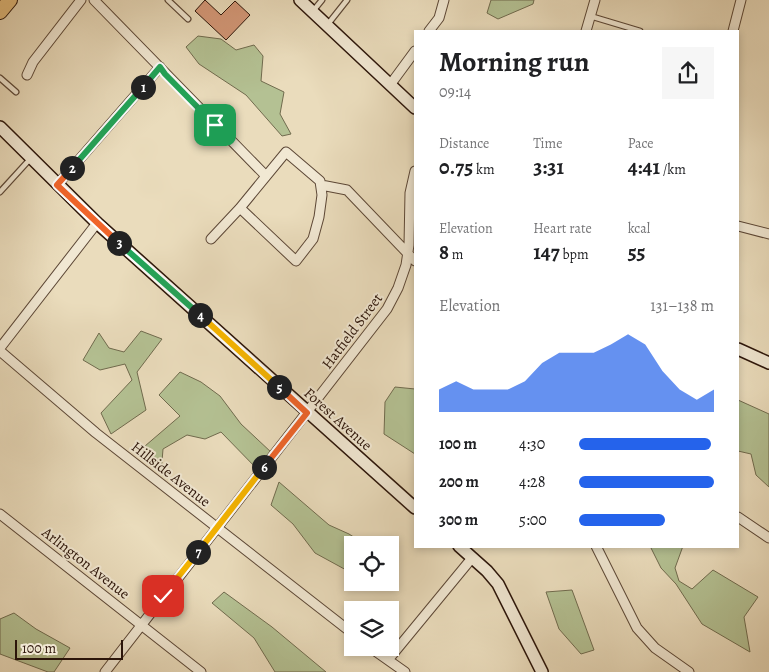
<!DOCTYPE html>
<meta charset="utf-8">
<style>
:root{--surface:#fff;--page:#f6f6f6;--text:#202124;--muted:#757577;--accent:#2563eb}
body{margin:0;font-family:Alegreya,serif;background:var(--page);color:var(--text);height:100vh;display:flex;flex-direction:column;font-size:19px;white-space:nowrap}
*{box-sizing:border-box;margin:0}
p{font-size:16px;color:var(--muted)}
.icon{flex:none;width:28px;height:28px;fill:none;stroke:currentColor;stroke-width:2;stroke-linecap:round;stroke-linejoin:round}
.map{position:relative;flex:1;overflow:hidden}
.sheet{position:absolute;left:414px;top:30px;width:325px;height:518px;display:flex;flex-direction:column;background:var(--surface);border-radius:0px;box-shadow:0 2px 8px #0003}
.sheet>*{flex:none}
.controls{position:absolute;left:344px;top:536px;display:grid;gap:10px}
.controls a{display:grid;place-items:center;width:55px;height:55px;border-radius:0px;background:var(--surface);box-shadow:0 2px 8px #0003;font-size:25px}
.scale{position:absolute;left:15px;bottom:12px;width:108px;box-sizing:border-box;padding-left:5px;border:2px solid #2c150a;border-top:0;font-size:14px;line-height:18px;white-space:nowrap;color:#2c150a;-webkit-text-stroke:4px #f1e8d3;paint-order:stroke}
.pin{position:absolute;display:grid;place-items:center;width:42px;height:42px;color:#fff;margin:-21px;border-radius:10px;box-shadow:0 2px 8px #0006}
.km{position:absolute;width:25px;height:25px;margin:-12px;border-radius:50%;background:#222;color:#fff;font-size:14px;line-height:25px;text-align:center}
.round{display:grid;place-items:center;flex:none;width:52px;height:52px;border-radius:0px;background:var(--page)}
.overview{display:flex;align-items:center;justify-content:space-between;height:85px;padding:0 25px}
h1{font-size:28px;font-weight:700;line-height:38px}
.figures{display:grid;grid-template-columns:repeat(3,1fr);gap:8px;height:85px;padding:5px 25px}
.figures div{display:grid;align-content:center}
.figures b{font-size:21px;font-weight:700}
.figures small{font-size:14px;font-weight:400}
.figures p{font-size:14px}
.chart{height:140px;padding:10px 25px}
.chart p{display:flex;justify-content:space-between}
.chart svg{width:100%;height:90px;margin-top:5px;fill:var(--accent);opacity:.7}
ul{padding:0 25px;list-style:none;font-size:16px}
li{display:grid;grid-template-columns:80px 60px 1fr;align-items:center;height:38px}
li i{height:12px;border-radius:6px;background:var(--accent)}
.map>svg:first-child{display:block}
.green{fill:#b4c193;stroke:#706b4e}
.building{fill:#d49878;stroke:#2c150a}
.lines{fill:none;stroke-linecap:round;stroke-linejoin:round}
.lane-casing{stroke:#5c4736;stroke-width:7}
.street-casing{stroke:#5c4736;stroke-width:11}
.secondary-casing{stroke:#2c150a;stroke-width:14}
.primary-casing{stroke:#2c150a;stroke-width:16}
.lane{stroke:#f1e8d3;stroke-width:4.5}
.street{stroke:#f1e8d3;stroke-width:9}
.secondary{stroke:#f1e8d3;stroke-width:11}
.primary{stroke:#e5be7e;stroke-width:14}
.split-1-casing{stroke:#fff;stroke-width:10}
.split-2-casing{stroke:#fff;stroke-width:10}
.split-3-casing{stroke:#fff;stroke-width:10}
.split-4-casing{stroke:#fff;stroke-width:10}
.split-5-casing{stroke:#fff;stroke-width:10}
.split-6-casing{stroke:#fff;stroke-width:10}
.split-7-casing{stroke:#fff;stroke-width:10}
.split-8-casing{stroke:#fff;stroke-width:10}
.split-1{stroke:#22a559;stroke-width:6}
.split-2{stroke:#22a559;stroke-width:6}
.split-3{stroke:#f0652b;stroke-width:6}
.split-4{stroke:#22a559;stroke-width:6}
.split-5{stroke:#f5b400;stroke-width:6}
.split-6{stroke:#f0652b;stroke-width:6}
.split-7{stroke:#f5b400;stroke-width:6}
.split-8{stroke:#f5b400;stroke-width:6}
.labels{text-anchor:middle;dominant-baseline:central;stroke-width:4;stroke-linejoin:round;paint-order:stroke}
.street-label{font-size:15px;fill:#2c150a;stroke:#f1e8d3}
</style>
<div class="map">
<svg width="769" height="672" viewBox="0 0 769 672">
<rect width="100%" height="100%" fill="#eadcbc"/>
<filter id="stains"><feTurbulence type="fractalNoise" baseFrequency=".004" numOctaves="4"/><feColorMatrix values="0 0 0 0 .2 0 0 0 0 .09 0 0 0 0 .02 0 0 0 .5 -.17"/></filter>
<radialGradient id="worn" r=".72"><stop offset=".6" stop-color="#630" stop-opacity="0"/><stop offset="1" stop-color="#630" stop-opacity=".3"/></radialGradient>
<path class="green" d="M 491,0 L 534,0 L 533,4 L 498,19 L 487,13 Z
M 198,36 L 221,39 L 236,50 L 254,45 L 263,56 L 261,81 L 284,92 L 280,114 L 291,134 L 282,136 L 246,95 L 199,64 L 186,47 Z
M 141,331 L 162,339 L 137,372 L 146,410 L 111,434 L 101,413 L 132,380 L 125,364 L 100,370 L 83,360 L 99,333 L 109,348 L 124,352 Z
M 180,372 L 201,382 L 220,396 L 241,424 L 272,453 L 259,471 L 221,432 L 205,439 L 187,435 L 163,449 L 161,474 L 138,452 L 180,416 L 159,395 Z
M 395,387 L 415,389 L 415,454 L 384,434 L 385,402 Z
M 738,400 L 769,414 L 769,487 L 756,475 L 751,454 L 738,451 Z
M 279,482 L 329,525 L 349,534 L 366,545 L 352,545 L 352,564 L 348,571 L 315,553 L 293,524 L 271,505 Z
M 650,546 L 683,546 L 675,568 L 679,581 L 692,589 L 713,570 L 758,597 L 744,617 L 750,652 L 702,624 L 676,584 L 661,568 Z
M 572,590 L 594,650 L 581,654 L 559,629 L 546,592 Z
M 224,592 L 272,627 L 326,672 L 275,672 L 254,638 L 212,603 Z
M 14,613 L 36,629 L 70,648 L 54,672 L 48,672 L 0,654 L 0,619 Z"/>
<path class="building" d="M 205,0 L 221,15 L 235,1 L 250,15 L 226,40 L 195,11 Z"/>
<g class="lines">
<defs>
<path id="lane" d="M 168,0 L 188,19
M 313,11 L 322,0
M 590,16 L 640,31
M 328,24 L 347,0
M 0,78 L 16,92
M 0,192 L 31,158"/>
<path id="street" d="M 94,0 L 266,176
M 429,31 L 439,18 L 444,0
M 586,31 L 595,0
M 733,31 L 741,0
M 27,75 L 33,62 L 81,0
M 390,85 L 415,51
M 57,185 L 160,67
M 321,185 L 347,190 L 415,261
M 738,226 L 769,234
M 211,239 L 240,208 L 286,152 L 320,181 L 322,195 L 319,217 L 313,239 L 296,261 L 240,208
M 0,348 L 97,223
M 0,351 L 96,433 L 352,633
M 0,514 L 201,672
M 738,517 L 769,538
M 596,546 L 637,628 L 655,648 L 689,672
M 371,648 L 405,672
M 388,660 L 472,558
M 105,672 L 387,309 L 398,288 L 406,265 L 409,245 L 410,193 L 415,171"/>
<path id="secondary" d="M 300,0 L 415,108
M 0,127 L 97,223 L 415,508
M 738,349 L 769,363
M 459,546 L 487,571 L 498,584 L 542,672"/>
<path id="primary" d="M 0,12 L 10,0"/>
</defs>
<use href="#lane" class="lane-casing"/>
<use href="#street" class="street-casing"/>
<use href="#secondary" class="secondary-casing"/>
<use href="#primary" class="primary-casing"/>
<use href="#lane" class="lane"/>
<use href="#street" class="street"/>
<use href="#secondary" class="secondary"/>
<use href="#primary" class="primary"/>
</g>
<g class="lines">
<defs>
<path id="split-1" d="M 143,87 L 160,67 L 165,74 L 215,125"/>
<path id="split-2" d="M 72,168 L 143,87"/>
<path id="split-3" d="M 72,168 L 57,185 L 119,243"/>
<path id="split-4" d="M 119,243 L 200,315"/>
<path id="split-5" d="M 200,315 L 279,387"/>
<path id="split-6" d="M 264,467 L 307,413 L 279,387"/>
<path id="split-7" d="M 198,552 L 264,467"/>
<path id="split-8" d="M 163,596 L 198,552"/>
</defs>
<use href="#split-1" class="split-1-casing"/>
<use href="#split-2" class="split-2-casing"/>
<use href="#split-3" class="split-3-casing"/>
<use href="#split-4" class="split-4-casing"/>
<use href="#split-5" class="split-5-casing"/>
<use href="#split-6" class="split-6-casing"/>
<use href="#split-7" class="split-7-casing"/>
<use href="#split-8" class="split-8-casing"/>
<use href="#split-1" class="split-1"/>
<use href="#split-2" class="split-2"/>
<use href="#split-3" class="split-3"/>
<use href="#split-4" class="split-4"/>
<use href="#split-5" class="split-5"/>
<use href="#split-6" class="split-6"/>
<use href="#split-7" class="split-7"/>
<use href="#split-8" class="split-8"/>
</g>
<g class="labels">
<g class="street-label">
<text transform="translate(352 331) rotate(-53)">Hatfield Street</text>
<text transform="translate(338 419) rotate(42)">Forest Avenue</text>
<text transform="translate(171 474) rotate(38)">Hillside Avenue</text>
<text transform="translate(86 563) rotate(38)">Arlington Avenue</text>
</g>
</g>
<rect width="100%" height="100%" filter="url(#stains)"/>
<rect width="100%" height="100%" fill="url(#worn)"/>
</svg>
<div class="controls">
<a><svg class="icon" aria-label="locate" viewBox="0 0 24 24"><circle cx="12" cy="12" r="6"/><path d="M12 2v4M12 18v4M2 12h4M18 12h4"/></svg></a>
<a><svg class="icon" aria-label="layers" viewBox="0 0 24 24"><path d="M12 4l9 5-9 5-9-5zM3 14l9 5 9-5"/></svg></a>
</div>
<div class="scale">100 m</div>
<div class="pin" style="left:215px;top:125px;background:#1e9e55"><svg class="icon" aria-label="arrive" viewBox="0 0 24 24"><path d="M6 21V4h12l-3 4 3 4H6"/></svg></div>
<div class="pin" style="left:163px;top:596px;background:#d93025"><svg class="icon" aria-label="check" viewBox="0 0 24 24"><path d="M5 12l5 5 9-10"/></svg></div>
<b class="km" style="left:143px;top:87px">1</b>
<b class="km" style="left:72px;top:168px">2</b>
<b class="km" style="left:119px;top:243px">3</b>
<b class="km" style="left:200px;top:315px">4</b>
<b class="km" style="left:279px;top:387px">5</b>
<b class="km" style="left:264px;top:467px">6</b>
<b class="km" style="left:198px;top:552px">7</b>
<section class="sheet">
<div class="overview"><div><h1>Morning run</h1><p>09:14</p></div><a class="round"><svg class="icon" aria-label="share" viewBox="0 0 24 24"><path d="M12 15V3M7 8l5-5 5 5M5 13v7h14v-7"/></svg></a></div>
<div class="figures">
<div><p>Distance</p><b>0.75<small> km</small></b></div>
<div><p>Time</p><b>3:31</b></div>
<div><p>Pace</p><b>4:41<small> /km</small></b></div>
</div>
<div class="figures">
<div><p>Elevation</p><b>8<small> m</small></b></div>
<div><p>Heart rate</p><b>147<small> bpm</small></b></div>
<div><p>kcal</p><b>55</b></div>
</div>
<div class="chart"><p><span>Elevation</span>131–138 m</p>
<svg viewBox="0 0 160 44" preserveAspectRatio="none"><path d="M0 44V33L10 29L20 33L30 33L40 33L50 29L60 20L70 15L80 15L90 15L100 11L110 6L120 11L130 24L140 33L150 38L160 33V44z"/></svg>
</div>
<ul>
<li><b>100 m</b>4:30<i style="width:98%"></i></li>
<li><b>200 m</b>4:28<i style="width:100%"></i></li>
<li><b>300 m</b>5:00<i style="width:64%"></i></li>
</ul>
</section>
</div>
